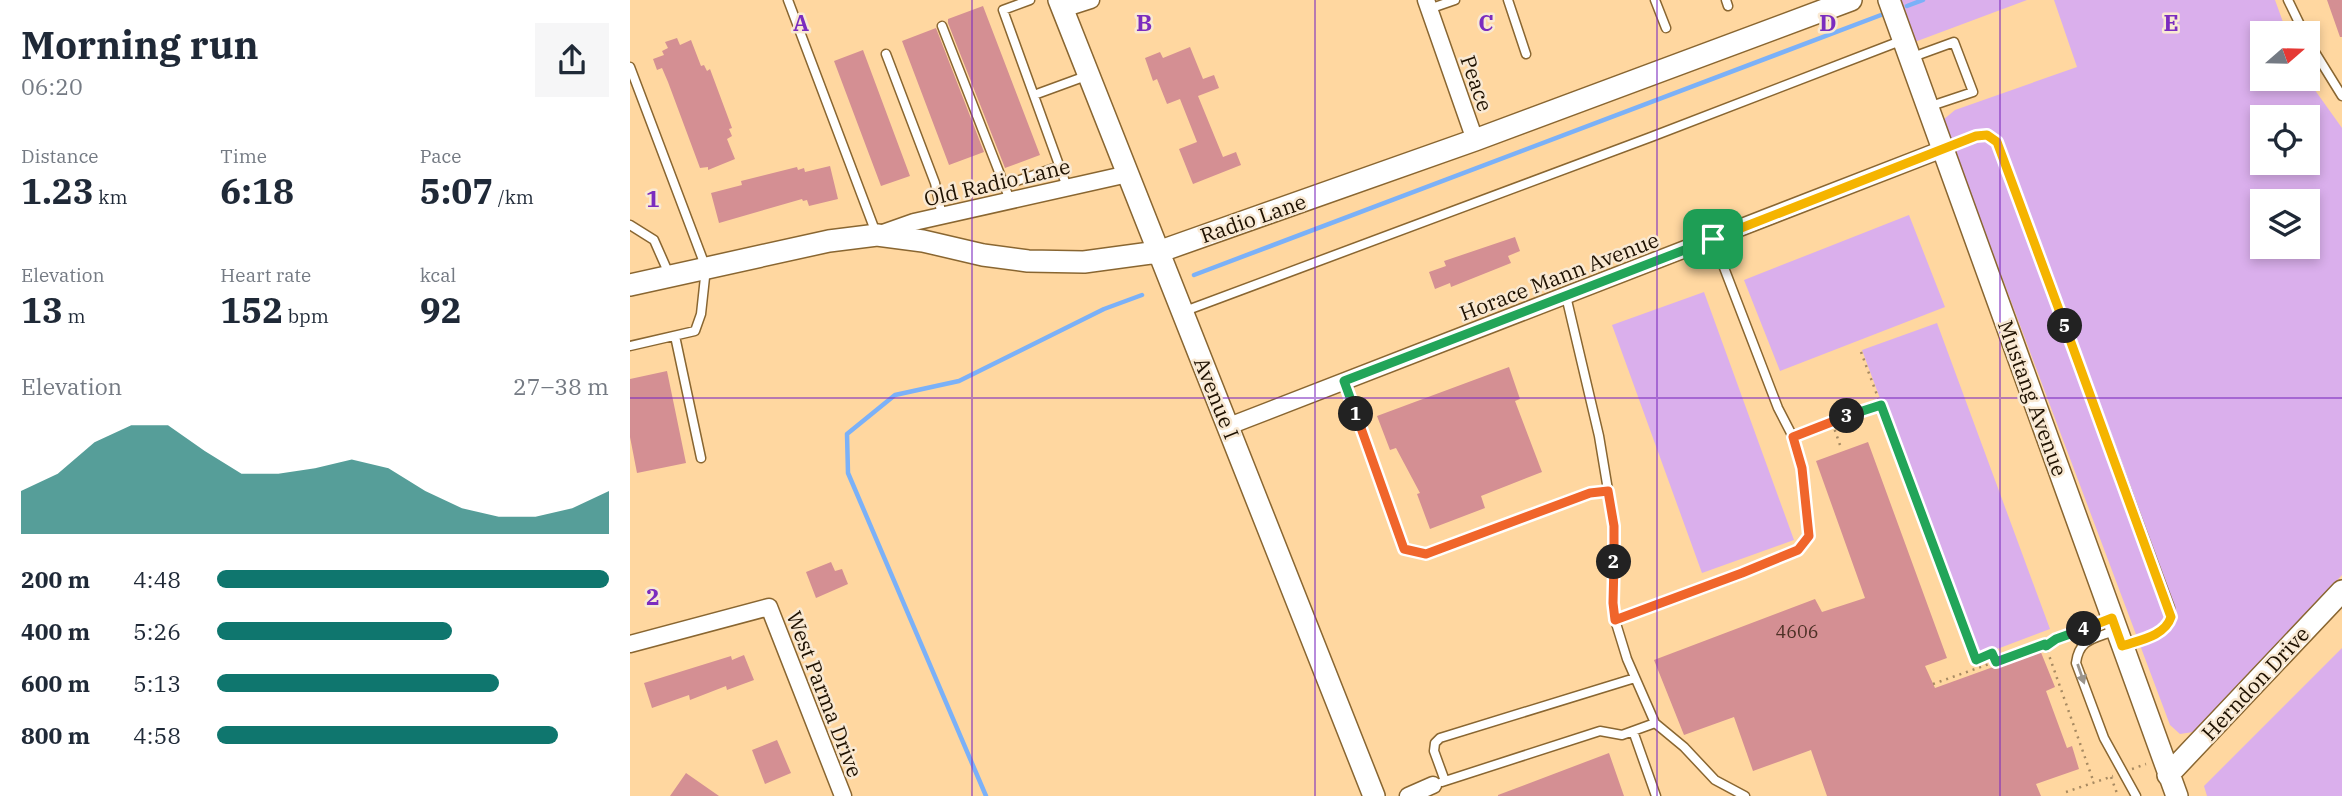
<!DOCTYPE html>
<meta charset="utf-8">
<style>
:root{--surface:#fff;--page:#f6f6f7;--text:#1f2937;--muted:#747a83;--accent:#0f766e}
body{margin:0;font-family:"IBM Plex Serif",serif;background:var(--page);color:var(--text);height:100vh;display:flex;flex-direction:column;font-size:26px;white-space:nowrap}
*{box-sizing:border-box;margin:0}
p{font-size:23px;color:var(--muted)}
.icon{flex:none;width:38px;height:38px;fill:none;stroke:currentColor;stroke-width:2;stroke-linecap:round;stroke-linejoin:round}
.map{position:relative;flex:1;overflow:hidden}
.sheet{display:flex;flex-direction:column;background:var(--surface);width:630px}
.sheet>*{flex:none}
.needle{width:46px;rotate:70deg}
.buttons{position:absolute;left:1620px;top:21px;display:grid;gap:14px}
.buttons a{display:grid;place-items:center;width:70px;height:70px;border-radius:0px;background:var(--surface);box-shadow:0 4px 10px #0003;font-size:35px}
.pin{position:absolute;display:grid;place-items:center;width:60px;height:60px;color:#fff;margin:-30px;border-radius:14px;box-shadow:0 4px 10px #0006}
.km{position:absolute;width:35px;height:35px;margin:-18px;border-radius:50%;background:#222;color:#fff;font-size:19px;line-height:35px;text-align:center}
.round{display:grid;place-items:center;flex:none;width:74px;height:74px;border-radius:0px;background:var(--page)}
.head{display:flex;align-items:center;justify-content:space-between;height:119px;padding:0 21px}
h1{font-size:38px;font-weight:700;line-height:52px}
.figures{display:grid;grid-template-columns:repeat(3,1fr);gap:10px;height:119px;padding:7px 21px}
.figures div{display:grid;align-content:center}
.figures b{font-size:35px;font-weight:700}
.figures small{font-size:19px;font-weight:400}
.figures p{font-size:19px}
.chart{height:196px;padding:14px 21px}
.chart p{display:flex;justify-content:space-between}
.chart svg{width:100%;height:126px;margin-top:7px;fill:var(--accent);opacity:.7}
ul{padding:0 21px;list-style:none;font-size:23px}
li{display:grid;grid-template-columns:112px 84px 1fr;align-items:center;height:52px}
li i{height:18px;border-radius:9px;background:var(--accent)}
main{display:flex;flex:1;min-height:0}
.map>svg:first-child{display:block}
.green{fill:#daafec;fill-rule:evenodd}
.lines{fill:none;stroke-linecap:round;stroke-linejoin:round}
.stream{stroke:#7bb1f8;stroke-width:4.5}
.building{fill:#d48f93}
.lane-casing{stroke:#896631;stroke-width:11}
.street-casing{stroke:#896631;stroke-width:19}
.secondary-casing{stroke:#896631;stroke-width:24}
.path{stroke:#a78a62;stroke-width:2.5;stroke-dasharray:2 5;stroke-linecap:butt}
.lane{stroke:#fff;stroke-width:8}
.street{stroke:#fff;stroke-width:16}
.secondary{stroke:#fff;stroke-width:21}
.oneway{fill:#9a948c}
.split-1-casing{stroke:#fff;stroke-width:14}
.split-2-casing{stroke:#fff;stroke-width:14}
.split-3-casing{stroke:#fff;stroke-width:14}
.split-4-casing{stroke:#fff;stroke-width:14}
.split-5-casing{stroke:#fff;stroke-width:14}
.split-6-casing{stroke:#fff;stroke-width:14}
.split-1{stroke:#22a559;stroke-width:9}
.split-2{stroke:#f0652b;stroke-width:9}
.split-3{stroke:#f0652b;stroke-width:9}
.split-4{stroke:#22a559;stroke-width:9}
.split-5{stroke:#f5b400;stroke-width:9}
.split-6{stroke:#f5b400;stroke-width:9}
.grid{fill:none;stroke:#7b2cbf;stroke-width:2;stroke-opacity:0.55}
.labels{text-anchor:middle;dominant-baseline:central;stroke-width:5;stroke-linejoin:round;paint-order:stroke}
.number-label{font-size:18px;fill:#4c3025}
.street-label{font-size:21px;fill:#1e1100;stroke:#f9e9d3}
.grid-label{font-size:23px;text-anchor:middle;font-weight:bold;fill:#7b2cbf;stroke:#f9e9d3;stroke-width:5;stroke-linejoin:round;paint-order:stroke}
</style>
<main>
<section class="sheet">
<div class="head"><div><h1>Morning run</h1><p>06:20</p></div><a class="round"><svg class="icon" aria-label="share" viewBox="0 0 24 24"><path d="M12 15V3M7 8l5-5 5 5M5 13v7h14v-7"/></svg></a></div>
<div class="figures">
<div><p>Distance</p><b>1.23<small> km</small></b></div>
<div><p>Time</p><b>6:18</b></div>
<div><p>Pace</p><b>5:07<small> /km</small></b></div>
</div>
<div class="figures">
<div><p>Elevation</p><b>13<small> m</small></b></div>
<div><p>Heart rate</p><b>152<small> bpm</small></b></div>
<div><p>kcal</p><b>92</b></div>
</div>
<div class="chart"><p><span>Elevation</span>27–38 m</p>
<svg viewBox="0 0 160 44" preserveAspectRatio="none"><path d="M0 44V29L10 23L20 12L30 6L40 6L50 15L60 23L70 23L80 21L90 18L100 21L110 29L120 35L130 38L140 38L150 35L160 29V44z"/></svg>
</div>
<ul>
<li><b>200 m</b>4:48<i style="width:100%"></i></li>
<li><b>400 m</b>5:26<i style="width:60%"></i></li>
<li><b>600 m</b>5:13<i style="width:72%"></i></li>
<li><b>800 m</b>4:58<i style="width:87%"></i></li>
</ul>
</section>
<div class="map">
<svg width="1712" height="796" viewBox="0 0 1712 796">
<rect width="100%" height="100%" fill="#ffd7a0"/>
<path class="green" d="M 1271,0 L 1397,0 L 1282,43 L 1270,5 Z
M 1424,0 L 1645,0 L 1657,33 L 1633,33 L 1633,79 L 1677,79 L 1712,128 L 1712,575 L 1563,732 L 1550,734 L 1540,725 L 1313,120 L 1325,110 L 1447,67 ZM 1633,117 L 1678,117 L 1678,163 L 1633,163 ZM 1633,201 L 1678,201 L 1678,247 L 1633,247 Z
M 1279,215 L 1315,307 L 1150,371 L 1114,280 Z
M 1074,292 L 1164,540 L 1072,573 L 982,325 Z
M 1307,323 L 1420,629 L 1346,657 L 1232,350 Z
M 1712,648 L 1712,796 L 1577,796 L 1574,786 Z"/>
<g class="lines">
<path class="stream" d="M 1277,6 L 1293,0
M 564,275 L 1251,15
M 356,796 L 218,473 L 217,434 L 265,395 L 329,381 L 474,309 L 512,295"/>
</g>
<path class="building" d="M 1697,0 L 1712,0 L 1712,37 L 1710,37 Z
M 353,6 L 410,155 L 375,168 L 318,23 L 318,19 Z
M 306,28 L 354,152 L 319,165 L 272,41 Z
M 47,38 L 50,45 L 61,40 L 71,66 L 74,65 L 77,71 L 80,69 L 102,128 L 99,129 L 102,136 L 97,139 L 105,159 L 78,170 L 78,167 L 70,168 L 38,82 L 32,68 L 27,70 L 23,59 L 34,55 L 32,51 L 38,48 L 35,42 Z
M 560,47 L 573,79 L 584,75 L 589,88 L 568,96 L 593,157 L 606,152 L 611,165 L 563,184 L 549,149 L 567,142 L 550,99 L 537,104 L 527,79 L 523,81 L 515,58 L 530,52 L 533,58 Z
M 233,50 L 280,176 L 251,186 L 204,61 Z
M 200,166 L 208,199 L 179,206 L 177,200 L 173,201 L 172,199 L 89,223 L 81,193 L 112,185 L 111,181 L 167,167 L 168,170 L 174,168 L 175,172 Z
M 885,237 L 890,251 L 878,256 L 881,263 L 821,287 L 820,283 L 805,289 L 799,272 L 816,266 L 814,261 Z
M 879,367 L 890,399 L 885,401 L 912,472 L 851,496 L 855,508 L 800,529 L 787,494 L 790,493 L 766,448 L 760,450 L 747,416 Z
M 37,371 L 56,463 L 7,473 L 0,437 L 0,379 Z
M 1238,442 L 1317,658 L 1295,666 L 1305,688 L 1410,650 L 1425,687 L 1416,691 L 1437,748 L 1442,746 L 1449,769 L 1406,784 L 1411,796 L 1197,796 L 1181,750 L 1123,771 L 1104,717 L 1054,735 L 1024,660 L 1185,599 L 1192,612 L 1235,598 L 1186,461 Z
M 201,562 L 205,571 L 212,569 L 218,584 L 186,598 L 176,572 Z
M 114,655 L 124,680 L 97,690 L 96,686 L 60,700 L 59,695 L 22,708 L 14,683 L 101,656 L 102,660 Z
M 147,740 L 161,773 L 135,784 L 122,750 Z
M 979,753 L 994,796 L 868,796 L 868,795 Z
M 56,773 L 89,796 L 40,796 Z"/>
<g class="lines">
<defs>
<path id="lane" d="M 158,0 L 246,233
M 400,0 L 373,10 L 437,187
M 878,0 L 896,54
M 1025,0 L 1036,28
M 1096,0 L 1098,6
M 1658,0 L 1674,33
M 799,9 L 825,0
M 312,26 L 380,200
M 1678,41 L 1712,96
M 256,54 L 305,183 L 312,216
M 1280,58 L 1324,42 L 1343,92 L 1298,107
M 0,67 L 76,268 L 71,314 L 65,331 L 0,346
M 404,95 L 456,76
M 1314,149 L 1346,136 L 1357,135 L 1367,142 L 1540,608 C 1544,634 1515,638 1495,645
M 375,185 L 430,166
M 0,225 L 24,240 L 39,274
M 936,296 L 969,436 L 984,526 L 983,603 L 985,620 L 997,659 L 1025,723 L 1054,747 L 1085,780 L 1115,796
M 555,311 L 1021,137 L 1273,40
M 45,336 L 71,458
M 714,381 L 774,549 L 796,554 L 960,493 L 978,491
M 985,620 L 1112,574 L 1168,549 L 1179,536 L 1172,468 L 1163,437 L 1148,408 L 1083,239
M 1486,630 C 1465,639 1449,638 1446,663 L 1474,738 L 1506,796
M 1003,731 L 1026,796
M 815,781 L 804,751 L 805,743 L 810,738 L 1005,678
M 812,782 L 970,731 L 992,735 L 1025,723"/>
<path id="street" d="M 796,0 L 845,140
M 433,9 L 461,0
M 250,234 L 284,222 L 498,174
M 599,426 L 1313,149
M 0,644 L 139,607 L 213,796
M 778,796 L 803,785"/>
<path id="secondary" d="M 429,0 L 744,796
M 1259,0 L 1547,796
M 0,285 L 199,241 L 247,235 L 293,241 L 353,255 L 398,261 L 454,262 L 528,252 L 845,140 L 1221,0
M 1538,775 L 1712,591"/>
</defs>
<use href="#lane" class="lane-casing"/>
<use href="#street" class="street-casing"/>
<use href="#secondary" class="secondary-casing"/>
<path class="path" d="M 1231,352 L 1346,660 L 1362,654 L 1366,662
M 1173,433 L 1202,422
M 1210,445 L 1202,422 L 1251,405
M 1416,646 L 1426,639 L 1461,626
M 1303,684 L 1415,644 L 1464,783
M 1502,769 L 1516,764
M 1481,777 L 1488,796
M 1436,792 L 1483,776"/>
<use href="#lane" class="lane"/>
<use href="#street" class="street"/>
<use href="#secondary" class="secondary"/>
</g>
<defs><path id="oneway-solid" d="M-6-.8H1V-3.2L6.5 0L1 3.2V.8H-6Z" transform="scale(1.75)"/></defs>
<use class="oneway" href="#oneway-solid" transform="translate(1451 674) rotate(71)"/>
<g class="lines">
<defs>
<path id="split-1" d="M 726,414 L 714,381 L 1083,239"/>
<path id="split-2" d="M 726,414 L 774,549 L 796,554 L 960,493 L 978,491 L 984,526 L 984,562"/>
<path id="split-3" d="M 984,562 L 983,603 L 985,620 L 1112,573 L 1168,550 L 1179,536 L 1172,468 L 1163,437 L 1217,416"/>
<path id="split-4" d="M 1217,416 L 1251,405 L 1346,660 L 1362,653 L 1366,662 L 1415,644 L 1416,646 L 1426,639 L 1454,629"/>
<path id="split-5" d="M 1435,326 L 1541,617 C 1535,636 1510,640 1492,646 L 1482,618 L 1454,629"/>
<path id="split-6" d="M 1083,239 L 1346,136 L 1357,135 L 1367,142 L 1435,326"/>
</defs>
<use href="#split-1" class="split-1-casing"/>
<use href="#split-2" class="split-2-casing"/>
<use href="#split-3" class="split-3-casing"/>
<use href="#split-4" class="split-4-casing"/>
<use href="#split-5" class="split-5-casing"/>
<use href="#split-6" class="split-6-casing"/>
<use href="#split-1" class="split-1"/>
<use href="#split-2" class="split-2"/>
<use href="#split-3" class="split-3"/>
<use href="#split-4" class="split-4"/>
<use href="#split-5" class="split-5"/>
<use href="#split-6" class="split-6"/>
</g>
<path class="grid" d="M 342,0 L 342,796M 685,0 L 685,796M 1027,0 L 1027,796M 1370,0 L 1370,796M 0,398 L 1712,398"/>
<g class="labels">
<g class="number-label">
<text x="1167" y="631">4606</text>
</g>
<g class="street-label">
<text transform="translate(847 83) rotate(71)">Peace</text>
<text transform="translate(367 182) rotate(-13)">Old Radio Lane</text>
<text transform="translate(623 218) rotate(-19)">Radio Lane</text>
<text transform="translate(929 276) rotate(-21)">Horace Mann Avenue</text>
<text transform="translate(587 398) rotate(68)">Avenue I</text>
<text transform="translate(1403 398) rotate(70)">Mustang Avenue</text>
<text transform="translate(1625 683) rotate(-47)">Herndon Drive</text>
<text transform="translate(195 694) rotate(69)">West Parma Drive</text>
</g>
</g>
<g class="grid-label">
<text x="171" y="31">A</text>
<text x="514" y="31">B</text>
<text x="856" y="31">C</text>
<text x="1198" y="31">D</text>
<text x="1541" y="31">E</text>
<text x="23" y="207">1</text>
<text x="23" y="605">2</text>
</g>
</svg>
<div class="buttons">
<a><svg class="needle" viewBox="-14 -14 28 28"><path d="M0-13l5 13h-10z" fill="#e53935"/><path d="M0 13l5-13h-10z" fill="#747a83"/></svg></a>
<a><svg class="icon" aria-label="locate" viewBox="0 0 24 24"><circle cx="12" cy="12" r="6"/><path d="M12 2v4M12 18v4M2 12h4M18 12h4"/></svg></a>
<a><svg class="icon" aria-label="layers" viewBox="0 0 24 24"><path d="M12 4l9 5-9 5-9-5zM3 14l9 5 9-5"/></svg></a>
</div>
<div class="pin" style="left:1083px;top:239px;background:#1e9e55"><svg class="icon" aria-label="arrive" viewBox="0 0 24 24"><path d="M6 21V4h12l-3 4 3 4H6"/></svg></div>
<b class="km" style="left:726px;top:414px">1</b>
<b class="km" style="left:984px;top:562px">2</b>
<b class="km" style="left:1217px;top:416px">3</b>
<b class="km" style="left:1454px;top:629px">4</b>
<b class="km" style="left:1435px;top:326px">5</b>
</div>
</main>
